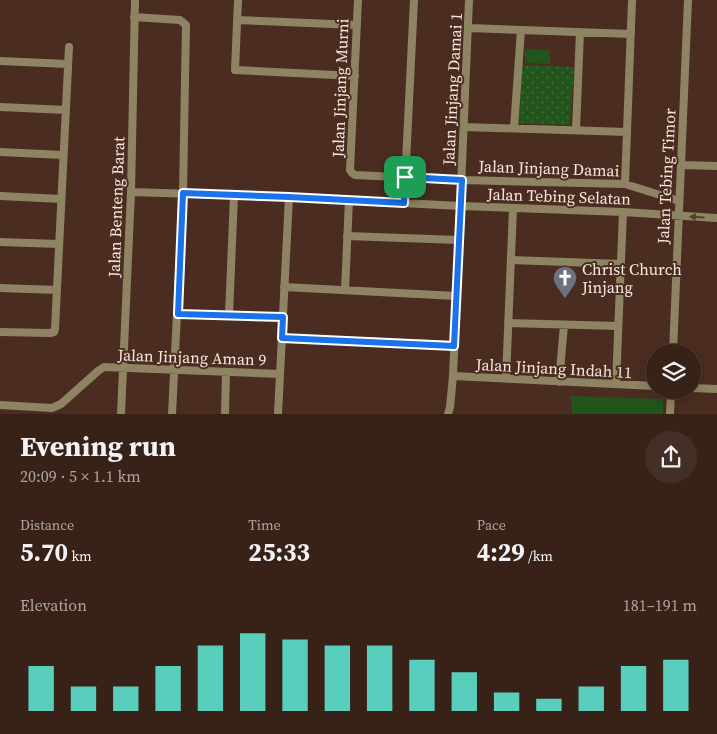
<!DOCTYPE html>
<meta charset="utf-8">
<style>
:root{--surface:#382218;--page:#432f25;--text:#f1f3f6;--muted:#aba4a2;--line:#523f37;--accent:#5acebd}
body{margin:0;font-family:"Source Serif 4",serif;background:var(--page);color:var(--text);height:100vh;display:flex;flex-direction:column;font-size:19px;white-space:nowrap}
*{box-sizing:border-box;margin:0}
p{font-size:16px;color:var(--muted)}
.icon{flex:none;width:28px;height:28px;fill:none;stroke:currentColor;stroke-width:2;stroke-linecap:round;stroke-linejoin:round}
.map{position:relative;height:414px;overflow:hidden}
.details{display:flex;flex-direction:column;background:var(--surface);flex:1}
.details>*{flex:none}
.buttons{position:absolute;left:646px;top:344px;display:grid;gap:10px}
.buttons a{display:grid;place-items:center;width:55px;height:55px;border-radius:50%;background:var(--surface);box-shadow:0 2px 12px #0003,0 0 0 1px var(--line);font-size:25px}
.pin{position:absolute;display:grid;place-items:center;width:42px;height:42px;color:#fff;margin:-21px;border-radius:10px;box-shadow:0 2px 8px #0006}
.round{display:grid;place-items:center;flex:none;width:52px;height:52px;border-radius:26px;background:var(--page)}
.headline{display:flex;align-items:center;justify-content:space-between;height:85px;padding:0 20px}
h1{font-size:28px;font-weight:700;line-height:38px}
.figures{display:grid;grid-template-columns:repeat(3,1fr);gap:8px;height:85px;padding:5px 20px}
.figures div{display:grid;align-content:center}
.figures b{font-size:25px;font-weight:700}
.figures small{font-size:14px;font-weight:400}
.figures p{font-size:14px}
.chart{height:140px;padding:10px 20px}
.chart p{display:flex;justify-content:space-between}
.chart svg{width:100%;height:90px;margin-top:5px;stroke:var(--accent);stroke-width:6}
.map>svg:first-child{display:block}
.grass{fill:#22541b}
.park{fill:url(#park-dots)}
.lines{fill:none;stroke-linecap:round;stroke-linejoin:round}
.minor{stroke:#8e8463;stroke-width:8}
.oneway{fill:#583e2d}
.route-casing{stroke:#fff;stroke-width:10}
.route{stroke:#1a73e8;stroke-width:6}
.labels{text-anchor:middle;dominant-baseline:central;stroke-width:4;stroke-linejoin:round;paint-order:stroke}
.street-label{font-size:16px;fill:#f9e6dd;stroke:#4a2d20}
.poi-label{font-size:16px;fill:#f9e6dd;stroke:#4a2d20;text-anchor:start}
</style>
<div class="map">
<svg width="717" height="414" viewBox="0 0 717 414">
<defs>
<pattern id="park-dots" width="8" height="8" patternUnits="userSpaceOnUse" patternTransform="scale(1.25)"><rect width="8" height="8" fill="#22541b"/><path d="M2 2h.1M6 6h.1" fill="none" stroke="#436d3c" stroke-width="1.8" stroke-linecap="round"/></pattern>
</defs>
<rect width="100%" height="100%" fill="#4a2d20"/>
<path class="grass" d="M 525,49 L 550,50 L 550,64 L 525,63 Z
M 571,396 L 663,399 L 663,414 L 572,414 Z"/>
<path class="park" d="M 522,65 L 574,67 L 570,125 L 517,123 Z"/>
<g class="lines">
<path class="minor" d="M 238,0 L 235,70 L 355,76
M 358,0 L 350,170 L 352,173 L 355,175 L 462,180 L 625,184 L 679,201
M 134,17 L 180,20 L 186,25 L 183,193 L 172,414
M 237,20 L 357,25
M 468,28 L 631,34
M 0,61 L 68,64
M 0,107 L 66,110
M 464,127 L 627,132
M 514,128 L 521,30
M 576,130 L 580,32
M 0,152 L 63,155
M 681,165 L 717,166
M 625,184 L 632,0
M 131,192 L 289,197 L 460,206 L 623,212 L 717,218
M 0,196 L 61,199
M 404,203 L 414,0
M 347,236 L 459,240
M 0,242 L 59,244
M 511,260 L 621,264
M 284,287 L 456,296
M 0,288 L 57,290
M 345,290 L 349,200
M 177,314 L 283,317
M 229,315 L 234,195
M 508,323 L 618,326
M 0,332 L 50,333 L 54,332 L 55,329 L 69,47
M 282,338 L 454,345
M 673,352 C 677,235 683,118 688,0
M 453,376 L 655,386
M 506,379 L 513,208
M 559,382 L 564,325
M 616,384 L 623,212
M 692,388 L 717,389
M 0,405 L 52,408 L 61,404 L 98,371 L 104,367 L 280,374
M 121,414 L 131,192 L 135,0
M 225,414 L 226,372
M 278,414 L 289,197
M 448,414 L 450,407 L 453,376 L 469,0
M 670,414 L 671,390"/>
</g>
<defs><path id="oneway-solid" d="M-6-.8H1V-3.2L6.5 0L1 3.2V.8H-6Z" transform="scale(1.25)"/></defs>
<use class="oneway" href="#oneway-solid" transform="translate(697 217) rotate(-177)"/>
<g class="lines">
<defs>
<path id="route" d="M 405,177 L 462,180 L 454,346 L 282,338 L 283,317 L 178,314 L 183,193 L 289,197 L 404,203 Z"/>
</defs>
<use href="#route" class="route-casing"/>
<use href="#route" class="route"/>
</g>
<defs>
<symbol id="church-pin" viewBox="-11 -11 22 30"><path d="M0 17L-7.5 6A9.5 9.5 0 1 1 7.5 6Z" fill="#6b7280" stroke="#4a2d20"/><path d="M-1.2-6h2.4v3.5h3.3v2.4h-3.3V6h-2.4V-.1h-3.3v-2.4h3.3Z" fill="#fff"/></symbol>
</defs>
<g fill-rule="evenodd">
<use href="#church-pin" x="551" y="264" width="28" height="38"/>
</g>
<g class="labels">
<g class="street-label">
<text transform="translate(340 88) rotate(-88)">Jalan Jinjang Murni</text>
<text transform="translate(452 89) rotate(-87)">Jalan Jinjang Damai 1</text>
<text transform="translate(549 168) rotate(2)">Jalan Jinjang Damai</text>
<text transform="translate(666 176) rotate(-87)">Jalan Tebing Timor</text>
<text transform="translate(559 196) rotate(2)">Jalan Tebing Selatan</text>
<text transform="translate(116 207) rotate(-88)">Jalan Benteng Barat</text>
<text transform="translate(192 357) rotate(2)">Jalan Jinjang Aman 9</text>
<text transform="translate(554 368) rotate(3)">Jalan Jinjang Indah 11</text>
</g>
<g class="poi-label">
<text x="582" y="269">Christ Church<tspan x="582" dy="18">Jinjang</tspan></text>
</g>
</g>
</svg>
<div class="buttons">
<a><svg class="icon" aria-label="layers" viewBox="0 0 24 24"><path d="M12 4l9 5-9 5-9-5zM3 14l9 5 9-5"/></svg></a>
</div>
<div class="pin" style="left:405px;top:177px;background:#1e9e55"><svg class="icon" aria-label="arrive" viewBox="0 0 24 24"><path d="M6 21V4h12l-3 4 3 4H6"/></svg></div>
</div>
<section class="details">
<div class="headline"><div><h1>Evening run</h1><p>20:09 · 5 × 1.1 km</p></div><a class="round"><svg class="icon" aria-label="share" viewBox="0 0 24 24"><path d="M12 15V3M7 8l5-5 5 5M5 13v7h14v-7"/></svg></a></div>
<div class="figures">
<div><p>Distance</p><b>5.70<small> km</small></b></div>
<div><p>Time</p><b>25:33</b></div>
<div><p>Pace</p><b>4:29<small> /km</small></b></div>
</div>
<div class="chart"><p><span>Elevation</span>181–191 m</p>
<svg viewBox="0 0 160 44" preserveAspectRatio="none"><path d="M5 44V22M15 44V32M25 44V32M35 44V22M45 44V12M55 44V6M65 44V9M75 44V12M85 44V12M95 44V19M105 44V25M115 44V35M125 44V38M135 44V32M145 44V22M155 44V19"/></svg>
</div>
</section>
